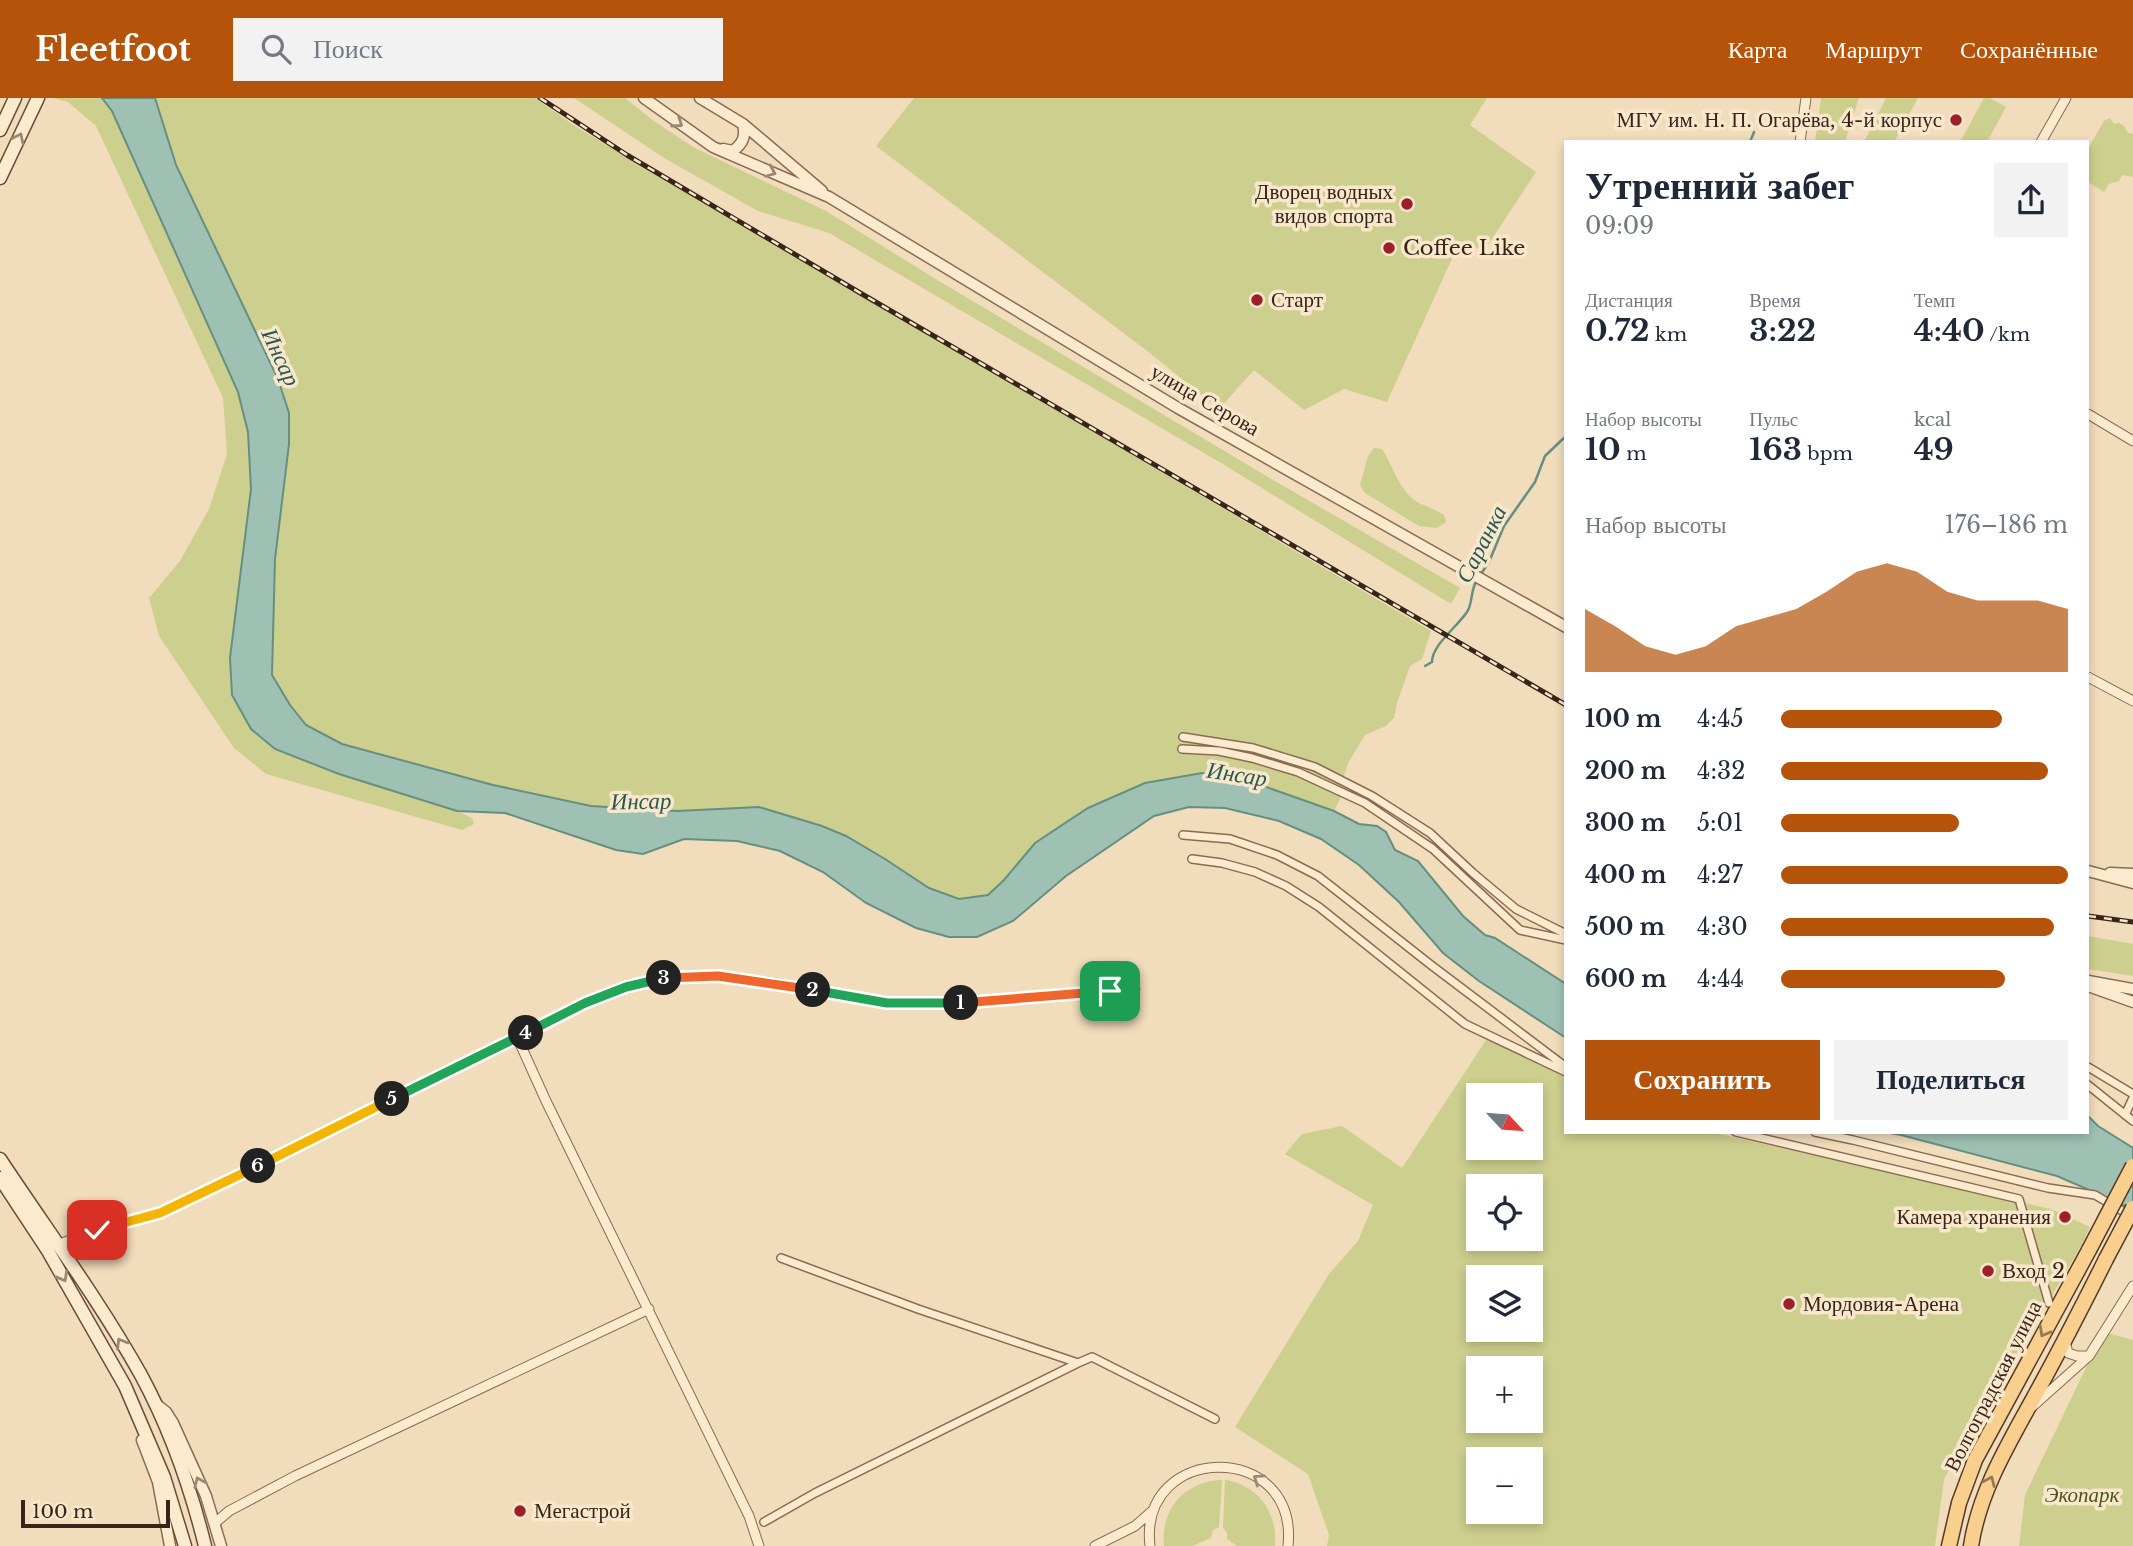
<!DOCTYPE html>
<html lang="ru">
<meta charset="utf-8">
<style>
:root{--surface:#fff;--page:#f2f2f3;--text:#1f2937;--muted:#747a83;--accent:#b45309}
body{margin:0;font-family:"Libre Baskerville",serif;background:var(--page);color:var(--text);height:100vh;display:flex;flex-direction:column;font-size:26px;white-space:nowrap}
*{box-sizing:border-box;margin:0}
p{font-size:23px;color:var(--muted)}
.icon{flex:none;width:38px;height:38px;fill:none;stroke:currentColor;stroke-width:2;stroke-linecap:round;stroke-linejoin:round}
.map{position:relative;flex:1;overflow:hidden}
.details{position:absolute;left:1564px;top:42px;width:525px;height:994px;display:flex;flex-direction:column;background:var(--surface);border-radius:0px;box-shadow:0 4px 10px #0003}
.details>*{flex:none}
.needle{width:46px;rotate:116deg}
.buttons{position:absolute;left:1466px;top:985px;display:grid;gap:14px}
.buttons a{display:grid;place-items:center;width:77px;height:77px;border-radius:0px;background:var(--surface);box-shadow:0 4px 10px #0003;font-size:35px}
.scale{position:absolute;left:21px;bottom:18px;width:149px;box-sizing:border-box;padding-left:7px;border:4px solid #37251a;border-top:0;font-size:19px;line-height:24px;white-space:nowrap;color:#37251a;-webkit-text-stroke:5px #f8e7cb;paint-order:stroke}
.pin{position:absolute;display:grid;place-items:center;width:60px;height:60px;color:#fff;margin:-30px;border-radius:14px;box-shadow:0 4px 10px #0006}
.km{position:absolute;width:35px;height:35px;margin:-18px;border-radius:50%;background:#222;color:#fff;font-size:19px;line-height:35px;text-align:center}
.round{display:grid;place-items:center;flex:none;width:74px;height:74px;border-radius:0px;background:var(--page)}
.overview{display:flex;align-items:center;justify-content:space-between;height:119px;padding:0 21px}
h1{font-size:38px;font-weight:700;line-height:52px}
.figures{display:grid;grid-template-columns:repeat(3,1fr);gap:10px;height:119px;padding:7px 21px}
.figures div{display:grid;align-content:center}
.figures b{font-size:30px;font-weight:700}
.figures small{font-size:19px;font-weight:400}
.figures p{font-size:19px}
.chart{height:196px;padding:14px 21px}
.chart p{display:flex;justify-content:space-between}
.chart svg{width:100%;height:126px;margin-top:7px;fill:var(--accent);opacity:.7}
.primary-button{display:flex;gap:14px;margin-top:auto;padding:14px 21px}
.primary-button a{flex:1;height:80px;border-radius:0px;background:var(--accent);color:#fff;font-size:28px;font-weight:700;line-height:80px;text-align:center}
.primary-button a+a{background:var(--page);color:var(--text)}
ul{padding:0 21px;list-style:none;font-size:23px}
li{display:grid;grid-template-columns:112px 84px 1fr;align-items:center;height:52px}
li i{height:18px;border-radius:9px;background:var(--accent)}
header{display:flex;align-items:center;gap:42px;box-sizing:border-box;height:98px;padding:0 35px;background:var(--accent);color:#fff}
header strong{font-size:33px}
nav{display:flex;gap:38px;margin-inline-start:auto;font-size:24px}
.search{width:490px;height:63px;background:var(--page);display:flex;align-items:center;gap:18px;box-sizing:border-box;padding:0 24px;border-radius:0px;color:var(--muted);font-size:26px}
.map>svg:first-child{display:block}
.green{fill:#cdcf8e;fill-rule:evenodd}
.water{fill:#9fc1b4;stroke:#668f82;stroke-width:2}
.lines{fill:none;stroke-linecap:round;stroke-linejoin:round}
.stream{stroke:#668f82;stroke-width:2.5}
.pedestrian-casing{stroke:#896c53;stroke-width:10}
.minor-casing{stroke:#896c53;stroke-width:11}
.tertiary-casing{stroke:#896c53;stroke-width:13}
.secondary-casing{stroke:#6a4d37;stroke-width:15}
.primary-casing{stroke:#563a29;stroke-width:17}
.pedestrian{stroke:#fbeace;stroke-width:7}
.minor{stroke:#fbeace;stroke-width:9}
.tertiary{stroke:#fbeace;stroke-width:10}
.secondary{stroke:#fbeace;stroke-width:12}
.primary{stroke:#f9cf8e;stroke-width:14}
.rail-casing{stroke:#37251a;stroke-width:5}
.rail{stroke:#f8e7cb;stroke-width:2.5;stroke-dasharray:8;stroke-linecap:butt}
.primary-bridge-casing{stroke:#563a29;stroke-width:17;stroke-linecap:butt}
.primary-bridge{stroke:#f9cf8e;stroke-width:14}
.oneway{stroke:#998874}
.oneway2{stroke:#987a54}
.split-1-casing{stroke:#fff;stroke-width:14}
.split-2-casing{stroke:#fff;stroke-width:14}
.split-3-casing{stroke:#fff;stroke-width:14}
.split-4-casing{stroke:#fff;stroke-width:14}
.split-5-casing{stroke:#fff;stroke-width:14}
.split-6-casing{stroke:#fff;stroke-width:14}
.split-7-casing{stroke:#fff;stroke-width:14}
.split-1{stroke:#f0652b;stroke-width:9}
.split-2{stroke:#22a559;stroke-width:9}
.split-3{stroke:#f0652b;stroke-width:9}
.split-4{stroke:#22a559;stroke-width:9}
.split-5{stroke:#22a559;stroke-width:9}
.split-6{stroke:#f5b400;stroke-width:9}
.split-7{stroke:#f5b400;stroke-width:9}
.poi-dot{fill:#9c1f2a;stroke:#f8e7cb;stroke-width:2.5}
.labels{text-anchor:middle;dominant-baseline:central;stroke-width:7;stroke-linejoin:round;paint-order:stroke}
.poi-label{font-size:21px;fill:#37251a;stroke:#f8e7cb;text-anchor:start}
.street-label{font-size:21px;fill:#37251a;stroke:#f8e7cb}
.park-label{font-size:21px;font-style:italic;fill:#4b551f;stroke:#f8e7cb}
.water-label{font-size:23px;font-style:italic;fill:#285851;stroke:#f8e7cb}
</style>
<header>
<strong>Fleetfoot</strong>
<div class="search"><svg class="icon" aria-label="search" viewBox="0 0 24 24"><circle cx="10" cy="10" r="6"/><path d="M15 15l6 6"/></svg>Поиск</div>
<nav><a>Карта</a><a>Маршрут</a><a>Сохранённые</a></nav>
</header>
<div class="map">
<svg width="2133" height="1448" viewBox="0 0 2133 1448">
<rect width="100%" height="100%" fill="#f1dcbb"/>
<path class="green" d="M 53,0 L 102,0 L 112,13 L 238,294 L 248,334 L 251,391 L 230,560 L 232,597 L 275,651 L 339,676 L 457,713 L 472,720 L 474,726 L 462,732 L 266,676 L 234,650 L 159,538 L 149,500 L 180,463 L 209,411 L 227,356 L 223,300 L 96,28 L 68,4 Z
M 155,0 L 535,0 L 575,28 L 630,61 L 1431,533 L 1422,561 L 1410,568 L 1397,605 L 1394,620 L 1386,628 L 1365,637 L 1348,665 L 1343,681 L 1343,695 L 1334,713 L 1255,685 L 1203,675 L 1145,685 L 1088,710 L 1035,745 L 1004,782 L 988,797 L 959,801 L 929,790 L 885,761 L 846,738 L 822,728 L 759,709 L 677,713 L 591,708 L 493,687 L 342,646 L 306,627 L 290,607 L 272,577 L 275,461 L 289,346 L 278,281 L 176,67 Z
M 574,0 L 625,0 L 654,23 L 693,49 L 826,113 L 939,183 L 1268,379 L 1460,490 L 1451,506 L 1221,365 L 829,135 L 758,113 L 664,60 Z
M 914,0 L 1487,0 L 1470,27 L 1536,74 L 1484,153 L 1460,143 L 1387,304 L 1344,291 L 1304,312 L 1254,272 L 1219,311 L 1146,252 L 876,48 Z
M 1821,0 L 1859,0 L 1845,44 L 1815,44 Z
M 1886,0 L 1918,0 L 1894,44 L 1864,44 Z
M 1984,0 L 1990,0 L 2006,9 L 1987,44 L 1960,44 Z
M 2110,20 L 2114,26 L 2119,25 L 2124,28 L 2128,35 L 2133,36 L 2133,79 L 2122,77 L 2119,83 L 2109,86 L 2104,94 L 2088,84 L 2088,51 L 2104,23 Z
M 1374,350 L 1382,351 C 1394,369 1399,394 1419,405 C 1428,409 1436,412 1444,417 L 1446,424 L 1437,430 L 1419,428 L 1365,395 L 1360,387 L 1368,358 Z
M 2088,838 L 2133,846 L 2133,878 L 2088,871 Z
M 1490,936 L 1566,980 L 1566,1034 L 1710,1034 L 2051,1111 L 2090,1129 L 2081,1148 L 1944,1381 L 1935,1448 L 1327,1448 L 1329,1437 L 1308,1376 L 1235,1329 L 1329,1176 L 1358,1143 L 1373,1107 L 1285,1056 L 1302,1036 L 1342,1028 L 1402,1070 ZM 1479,998 L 1531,998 L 1531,1050 L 1479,1050 ZM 1479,1088 L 1531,1088 L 1531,1141 L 1479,1141 ZM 1479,1180 L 1531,1180 L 1531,1232 L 1479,1232 ZM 1479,1270 L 1531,1270 L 1531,1323 L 1479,1323 ZM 1479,1362 L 1531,1362 L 1531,1414 L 1479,1414 Z
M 2103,1234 L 2133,1242 L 2133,1448 L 2019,1448 L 2025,1397 Z
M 1222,1382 L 1219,1429 L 1213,1432 L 1211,1440 L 1192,1448 L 1164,1448 C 1160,1411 1185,1383 1222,1382 Z
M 1225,1382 C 1259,1387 1278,1416 1275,1448 L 1237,1448 L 1227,1441 L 1227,1435 L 1223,1430 Z"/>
<path class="water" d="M 102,0 L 155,0 L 176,67 L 278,281 L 289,315 L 289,346 L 275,461 L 272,577 L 290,607 L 306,627 L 342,646 L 493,687 L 591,708 L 677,713 L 759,709 L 822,728 L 846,738 L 885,761 L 929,790 L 959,801 L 988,797 L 1004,782 L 1035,745 L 1088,710 L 1145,685 L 1202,675 L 1255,685 L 1334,713 L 1359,726 L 1377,728 L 1386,734 L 1395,752 L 1418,763 L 1463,818 L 1485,837 L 1495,840 L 1566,886 L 1566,940 L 1479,883 L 1443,855 L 1399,804 L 1359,767 L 1321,741 L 1279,723 L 1225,710 L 1189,709 L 1154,718 L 1066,778 L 1013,823 L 977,839 L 949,839 L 916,830 L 866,805 L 823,774 L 780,753 L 737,743 L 684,741 L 643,756 L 616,752 L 505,715 L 457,713 L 339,676 L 275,651 L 251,631 L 232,597 L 230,560 L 251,391 L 248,334 L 238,294 L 112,13 Z
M 2088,1018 L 2098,1028 L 2133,1050 L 2133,1111 L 2057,1078 L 1901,1037 L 1884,1034 L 2088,1034 Z"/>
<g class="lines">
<path class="stream" d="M 1750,44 L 1754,34
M 1481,476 L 1489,464 L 1504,428 L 1535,384 L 1545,358 L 1566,338
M 1425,568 L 1432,564 C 1432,547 1457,529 1467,514 C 1473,505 1470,493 1477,482"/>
<defs>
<path id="pedestrian" d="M 1183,639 L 1253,650 L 1315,669 L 1372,698 L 1430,735 L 1473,775 L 1516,811 L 1566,836
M 1182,651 L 1219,653 L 1252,660 L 1298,674 L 1365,705 L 1433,751 L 1520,832 L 1566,842
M 1183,737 L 1230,741 L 1277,757 L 1318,778 L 1431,867 L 1566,969
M 1192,761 L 1222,765 L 1255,774 L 1286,788 L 1319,809 L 1465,926 L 1566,974
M 2088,969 L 2133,996
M 2088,987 L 2133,1023
M 2125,1017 L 2133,1000
M 1736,1034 L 2019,1101 L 2049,1205
M 1815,1034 L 1853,1042 L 2048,1090 L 2095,1097 L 2131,1118
M 781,1160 L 918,1211 L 1078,1265 L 1092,1259 L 1215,1321
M 764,1424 L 815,1395 L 1078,1265"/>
<path id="minor" d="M 1800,44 L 1806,0
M 2041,44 L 2066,0
M 2088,316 L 2133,343
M 2088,579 L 2133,603
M 517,939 L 546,1003 L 749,1418 L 759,1448
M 57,1147 L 97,1132 L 160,1115 L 264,1065 L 585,905 L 626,889 L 666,880 L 718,878 L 775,885 L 887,905 L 960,905 L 1135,891
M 2065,1243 L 2068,1255 L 2077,1258 L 2089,1258
M 2032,1309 L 2089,1258 L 2133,1188
M 215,1425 L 229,1413 L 295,1378 L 649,1211
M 1095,1448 L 1135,1428 L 1152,1413
M 1150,1448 C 1138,1344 1299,1342 1288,1448"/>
<path id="tertiary" d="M 644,0 L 713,49 L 829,99 L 1178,310 L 1566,529
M 700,0 L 743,26 L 822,93
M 723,51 L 733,53 C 743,45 746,39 743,26
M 2088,773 L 2133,785
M 2110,775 L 2133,776
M 2088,883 L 2133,891
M 2088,888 L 2133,904
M 156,1306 L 166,1314 L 173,1325 L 206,1398 L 221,1448
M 142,1342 L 158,1384 L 170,1448"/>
<path id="secondary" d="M 0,32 L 15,0
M 0,80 L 38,0
M 0,1061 C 47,1132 99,1202 141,1277 C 169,1329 191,1391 205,1448
M 0,1080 L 48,1153 L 125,1288 L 164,1379 L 185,1448"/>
<path id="primary" d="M 1949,1448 L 1959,1405 L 1975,1362 L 2089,1152
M 1971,1448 C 1980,1390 2011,1342 2039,1290 C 2062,1248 2084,1205 2106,1161"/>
</defs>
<use href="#pedestrian" class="pedestrian-casing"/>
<use href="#minor" class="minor-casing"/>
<use href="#tertiary" class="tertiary-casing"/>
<use href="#secondary" class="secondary-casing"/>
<use href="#primary" class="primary-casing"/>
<use href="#pedestrian" class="pedestrian"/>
<use href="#minor" class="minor"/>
<use href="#tertiary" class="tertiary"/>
<use href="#secondary" class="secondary"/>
<use href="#primary" class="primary"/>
<defs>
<path id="rail" d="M 540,0 L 627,57 L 862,196 L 1566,607
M 2088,818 L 2133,824"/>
</defs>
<use href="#rail" class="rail-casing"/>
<use href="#rail" class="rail"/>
<defs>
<path id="primary-bridge" d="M 2089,1152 L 2133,1068
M 2106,1161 L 2133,1110"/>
</defs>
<use href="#primary-bridge" class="primary-bridge-casing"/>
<use href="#primary-bridge" class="primary-bridge"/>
</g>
<defs><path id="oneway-chevron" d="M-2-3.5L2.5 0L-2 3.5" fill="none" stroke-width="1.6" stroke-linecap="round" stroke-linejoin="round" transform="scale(1.75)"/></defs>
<g class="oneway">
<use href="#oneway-chevron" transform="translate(678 25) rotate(35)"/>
<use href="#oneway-chevron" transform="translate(19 40) rotate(-64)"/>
<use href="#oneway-chevron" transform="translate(771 74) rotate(23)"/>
<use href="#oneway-chevron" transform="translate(63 1179) rotate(61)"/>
<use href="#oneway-chevron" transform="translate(121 1245) rotate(-121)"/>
<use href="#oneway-chevron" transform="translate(1258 1381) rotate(-146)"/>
<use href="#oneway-chevron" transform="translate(199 1384) rotate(-114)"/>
</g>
<g class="oneway2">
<use href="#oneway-chevron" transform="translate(2044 1234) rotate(119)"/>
<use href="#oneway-chevron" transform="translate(1990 1383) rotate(-66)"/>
</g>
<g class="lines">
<defs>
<path id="split-1" d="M 961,905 L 1110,893"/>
<path id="split-2" d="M 813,892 L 887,905 L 961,905"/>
<path id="split-3" d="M 664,880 L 718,878 L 813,892"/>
<path id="split-4" d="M 526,935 L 585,905 L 626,889 L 664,880"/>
<path id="split-5" d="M 392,1001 L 526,935"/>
<path id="split-6" d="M 258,1068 L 392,1001"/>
<path id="split-7" d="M 97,1132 L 160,1115 L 258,1068"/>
</defs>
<use href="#split-1" class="split-1-casing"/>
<use href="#split-2" class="split-2-casing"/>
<use href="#split-3" class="split-3-casing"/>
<use href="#split-4" class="split-4-casing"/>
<use href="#split-5" class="split-5-casing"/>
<use href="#split-6" class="split-6-casing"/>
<use href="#split-7" class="split-7-casing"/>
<use href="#split-1" class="split-1"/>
<use href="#split-2" class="split-2"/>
<use href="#split-3" class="split-3"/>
<use href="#split-4" class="split-4"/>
<use href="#split-5" class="split-5"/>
<use href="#split-6" class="split-6"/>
<use href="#split-7" class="split-7"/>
</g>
<g class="poi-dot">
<circle cx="1956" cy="22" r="7"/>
<circle cx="1407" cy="106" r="7"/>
<circle cx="1389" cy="150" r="7"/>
<circle cx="1257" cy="202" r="7"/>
<circle cx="2065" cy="1119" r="7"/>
<circle cx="1988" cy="1173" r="7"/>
<circle cx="1789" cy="1206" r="7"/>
<circle cx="520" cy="1413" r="7"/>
</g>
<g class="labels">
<g class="poi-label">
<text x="1942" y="22" text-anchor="end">МГУ им. Н. П. Огарёва, 4-й корпус</text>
<text x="1393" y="94" text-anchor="end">Дворец водных<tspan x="1393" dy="24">видов спорта</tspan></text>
<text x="1403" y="150">Coffee Like</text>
<text x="1271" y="202">Старт</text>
<text x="2051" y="1119" text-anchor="end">Камера хранения</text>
<text x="2002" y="1173">Вход 2</text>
<text x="1803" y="1206">Мордовия-Арена</text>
<text x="534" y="1413">Мегастрой</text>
</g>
<g class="street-label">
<text transform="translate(1205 302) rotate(30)">улица Серова</text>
<text transform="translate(1993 1288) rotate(-63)">Волгоградская улица</text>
</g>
<g class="park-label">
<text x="2082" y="1397">Экопарк</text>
</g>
<g class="water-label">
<text transform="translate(281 259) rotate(65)">Инсар</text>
<text transform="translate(1481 446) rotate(-63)">Саранка</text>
<text transform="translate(1237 676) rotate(9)">Инсар</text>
<text transform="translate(641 703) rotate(-1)">Инсар</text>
</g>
</g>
</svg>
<div class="buttons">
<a><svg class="needle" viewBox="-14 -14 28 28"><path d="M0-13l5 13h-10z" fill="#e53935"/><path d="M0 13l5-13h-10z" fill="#747a83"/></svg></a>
<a><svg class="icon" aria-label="locate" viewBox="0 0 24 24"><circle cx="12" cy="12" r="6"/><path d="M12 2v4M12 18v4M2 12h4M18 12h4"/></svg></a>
<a><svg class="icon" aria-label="layers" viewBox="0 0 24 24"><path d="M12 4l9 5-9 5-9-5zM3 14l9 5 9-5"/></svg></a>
<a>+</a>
<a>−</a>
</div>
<div class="scale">100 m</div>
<div class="pin" style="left:1110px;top:893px;background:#1e9e55"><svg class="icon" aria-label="arrive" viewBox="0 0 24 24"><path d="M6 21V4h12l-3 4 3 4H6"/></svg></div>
<div class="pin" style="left:97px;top:1132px;background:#d93025"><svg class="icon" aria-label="check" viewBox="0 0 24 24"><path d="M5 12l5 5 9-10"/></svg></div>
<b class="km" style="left:961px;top:905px">1</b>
<b class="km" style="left:813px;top:892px">2</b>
<b class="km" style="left:664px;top:880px">3</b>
<b class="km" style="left:526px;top:935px">4</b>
<b class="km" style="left:392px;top:1001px">5</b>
<b class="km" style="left:258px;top:1068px">6</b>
<section class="details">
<div class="overview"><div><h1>Утренний забег</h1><p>09:09</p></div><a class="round"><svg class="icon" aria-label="share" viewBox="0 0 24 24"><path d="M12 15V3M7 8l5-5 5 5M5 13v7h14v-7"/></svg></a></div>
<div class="figures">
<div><p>Дистанция</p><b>0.72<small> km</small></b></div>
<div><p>Время</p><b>3:22</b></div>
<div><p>Темп</p><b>4:40<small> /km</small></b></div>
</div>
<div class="figures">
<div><p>Набор высоты</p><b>10<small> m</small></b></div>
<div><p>Пульс</p><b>163<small> bpm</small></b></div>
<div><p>kcal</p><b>49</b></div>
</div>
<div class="chart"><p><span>Набор высоты</span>176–186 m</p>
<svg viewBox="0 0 160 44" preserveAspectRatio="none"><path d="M0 44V22L10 28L20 35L30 38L40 35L50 28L60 25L70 22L80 16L90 9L100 6L110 9L120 16L130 19L140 19L150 19L160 22V44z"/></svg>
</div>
<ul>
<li><b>100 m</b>4:45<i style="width:77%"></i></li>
<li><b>200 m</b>4:32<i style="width:93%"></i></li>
<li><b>300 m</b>5:01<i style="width:62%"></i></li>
<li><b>400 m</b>4:27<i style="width:100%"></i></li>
<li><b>500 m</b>4:30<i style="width:95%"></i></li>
<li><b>600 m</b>4:44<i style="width:78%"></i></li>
</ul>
<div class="primary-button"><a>Сохранить</a><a>Поделиться</a></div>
</section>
</div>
